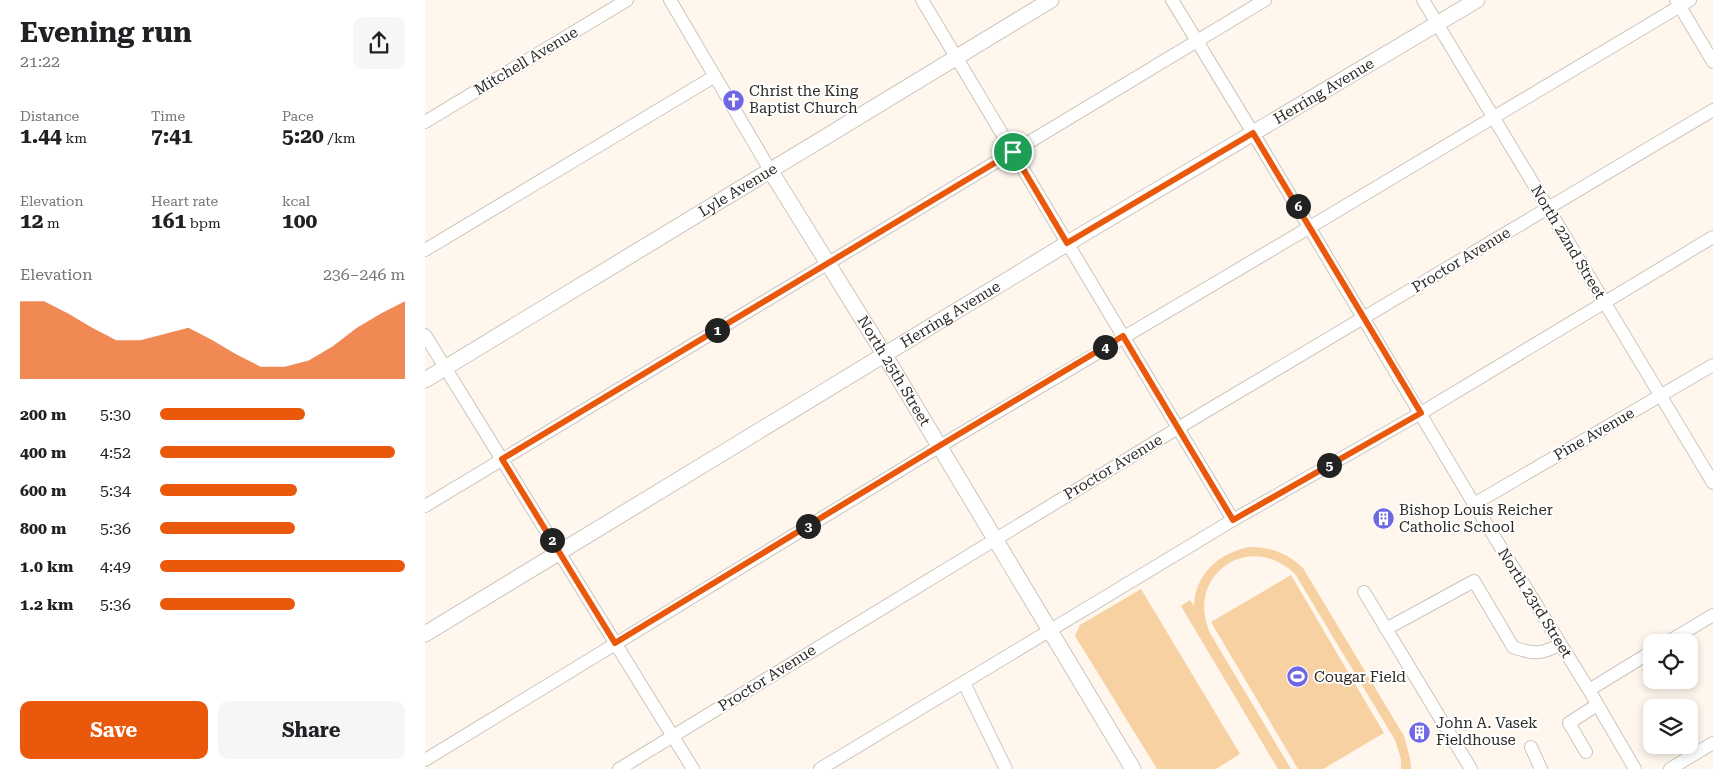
<!DOCTYPE html>
<meta charset="utf-8">
<style>
:root{--surface:#fff;--page:#f6f6f6;--text:#202124;--muted:#757577;--accent:#ea580c}
body{margin:0;font-family:"Roboto Serif",serif;background:var(--page);color:var(--text);height:100vh;display:flex;flex-direction:column;font-size:19px;white-space:nowrap}
*{box-sizing:border-box;margin:0}
p{font-size:16px;color:var(--muted)}
.icon{flex:none;width:28px;height:28px;fill:none;stroke:currentColor;stroke-width:2;stroke-linecap:round;stroke-linejoin:round}
.map{position:relative;flex:1;overflow:hidden}
.sheet{display:flex;flex-direction:column;background:var(--surface);width:425px}
.sheet>*{flex:none}
.tools{position:absolute;left:1218px;top:634px;display:grid;gap:10px}
.tools a{display:grid;place-items:center;width:55px;height:55px;border-radius:10px;background:var(--surface);box-shadow:0 2px 8px #0003;font-size:25px}
.pin{position:absolute;display:grid;place-items:center;width:42px;height:42px;color:#fff;margin:-21px;border:2px solid #fff;border-radius:50%;box-shadow:0 1px 5px #0007}
.km{position:absolute;width:25px;height:25px;margin:-12px;border-radius:50%;background:#222;color:#fff;font-size:14px;line-height:25px;text-align:center}
.round{display:grid;place-items:center;flex:none;width:52px;height:52px;border-radius:10px;background:var(--page)}
.headline{display:flex;align-items:center;justify-content:space-between;height:85px;padding:0 20px}
h1{font-size:28px;font-weight:700;line-height:38px}
.metrics{display:grid;grid-template-columns:repeat(3,1fr);gap:8px;height:85px;padding:5px 20px}
.metrics div{display:grid;align-content:center}
.metrics b{font-size:21px;font-weight:700}
.metrics small{font-size:14px;font-weight:400}
.metrics p{font-size:14px}
.chart{height:140px;padding:10px 20px}
.chart p{display:flex;justify-content:space-between}
.chart svg{width:100%;height:90px;margin-top:5px;fill:var(--accent);opacity:.7}
.button{display:flex;gap:10px;margin-top:auto;padding:10px 20px}
.button a{flex:1;height:58px;border-radius:10px;background:var(--accent);color:#fff;font-size:20px;font-weight:700;line-height:58px;text-align:center}
.button a+a{background:var(--page);color:var(--text)}
ul{padding:0 20px;list-style:none;font-size:16px}
li{display:grid;grid-template-columns:80px 60px 1fr;align-items:center;height:38px}
li i{height:12px;border-radius:6px;background:var(--accent)}
main{display:flex;flex:1;min-height:0}
.map>svg:first-child{display:block}
.green{fill:#f7d1a2}
.lines{fill:none;stroke-linecap:round;stroke-linejoin:round}
.minor-casing{stroke:#cdc5bc;stroke-width:14}
.major-casing{stroke:#cdc5bc;stroke-width:17}
.minor{stroke:#fff;stroke-width:12}
.major{stroke:#fff;stroke-width:15}
.route-casing{stroke:#fff;stroke-width:10}
.route{stroke:#ea580c;stroke-width:6}
.labels{text-anchor:middle;dominant-baseline:central;stroke-width:4;stroke-linejoin:round;paint-order:stroke}
.street-label{font-size:15px;fill:#2e2b27;stroke:#fff}
.poi-label{font-size:15px;fill:#2e2b27;stroke:#fff;text-anchor:start}
</style>
<main>
<section class="sheet">
<div class="headline"><div><h1>Evening run</h1><p>21:22</p></div><a class="round"><svg class="icon" aria-label="share" viewBox="0 0 24 24"><path d="M12 15V3M7 8l5-5 5 5M5 13v7h14v-7"/></svg></a></div>
<div class="metrics">
<div><p>Distance</p><b>1.44<small> km</small></b></div>
<div><p>Time</p><b>7:41</b></div>
<div><p>Pace</p><b>5:20<small> /km</small></b></div>
</div>
<div class="metrics">
<div><p>Elevation</p><b>12<small> m</small></b></div>
<div><p>Heart rate</p><b>161<small> bpm</small></b></div>
<div><p>kcal</p><b>100</b></div>
</div>
<div class="chart"><p><span>Elevation</span>236–246 m</p>
<svg viewBox="0 0 160 44" preserveAspectRatio="none"><path d="M0 44V6L10 6L20 12L30 19L40 25L50 25L60 22L70 19L80 25L90 32L100 38L110 38L120 35L130 28L140 19L150 12L160 6V44z"/></svg>
</div>
<ul>
<li><b>200 m</b>5:30<i style="width:59%"></i></li>
<li><b>400 m</b>4:52<i style="width:96%"></i></li>
<li><b>600 m</b>5:34<i style="width:56%"></i></li>
<li><b>800 m</b>5:36<i style="width:55%"></i></li>
<li><b>1.0 km</b>4:49<i style="width:100%"></i></li>
<li><b>1.2 km</b>5:36<i style="width:55%"></i></li>
</ul>
<div class="button"><a>Save</a><a>Share</a></div>
</section>
<div class="map">
<svg width="1288" height="769" viewBox="0 0 1288 769">
<rect width="100%" height="100%" fill="#fff7ed"/>
<path class="green" d="M 824,547 C 846,547 862,553 878,568 L 979,736 L 985,758 L 986,769 L 976,769 L 976,759 L 970,740 L 870,574 C 825,530 759,575 785,633 L 866,769 L 853,769 L 756,606 L 765,600 L 769,606 C 770,574 794,553 824,547 Z
M 866,575 L 959,733 L 898,769 L 873,769 L 786,622 Z
M 716,589 L 815,754 L 791,769 L 732,769 L 650,636 L 655,625 Z"/>
<g class="lines">
<defs>
<path id="minor" d="M 245,0 L 345,170
M 497,0 L 808,520
M 747,0 L 828,133 L 1049,504 L 1164,690 L 1210,769
M 998,0 L 1288,483
M 1251,0 L 1288,62
M 0,122 L 202,0
M 0,250 L 290,76
M 0,335 L 268,769
M 1049,504 L 1288,365
M 0,506 L 840,0
M 939,592 L 1046,769
M 961,629 L 1049,581 L 1088,647 C 1107,654 1117,655 1135,644
M 1243,642 L 1288,615
M 539,683 L 581,769
M 1164,690 L 1226,652
M 1106,747 L 1116,769
M 1161,752 L 1144,723 L 1172,705
M 0,760 L 515,446 L 885,227 L 1265,0
M 194,769 L 753,428 L 1288,110
M 395,769 L 808,520 L 996,413 L 1288,237
M 1245,769 L 1288,743"/>
<g id="major">
<path id="s1" d="M 345,170 L 459,354 L 708,769"/>
<path id="s2" d="M 0,380 L 626,0"/>
<path id="s3" d="M 0,634 L 643,243 L 1052,0"/>
</g>
</defs>
<use href="#minor" class="minor-casing"/>
<use href="#major" class="major-casing"/>
<use href="#minor" class="minor"/>
<use href="#major" class="major"/>
</g>
<g class="lines">
<defs>
<path id="route" d="M 828,133 L 996,413 L 808,520 L 698,336 L 514,446 L 190,643 L 77,459 L 588,152 L 642,243 Z"/>
</defs>
<use href="#route" class="route-casing"/>
<use href="#route" class="route"/>
</g>
<defs>
<symbol id="church-disc" viewBox="-11 -11 22 22"><circle r="9.5" fill="#6f68e2" stroke="#fff"/><path d="M-1.2-6h2.4v3.5h3.3v2.4h-3.3V6h-2.4V-.1h-3.3v-2.4h3.3Z" fill="#fff"/></symbol>
<symbol id="building-disc" viewBox="-11 -11 22 22"><circle r="9.5" fill="#6f68e2" stroke="#fff"/><path d="M-4-6H4V6H1V3H-1V6H-4ZM-2.5-4.3h1.7v1.8h-1.7ZM.8-4.3h1.7v1.8H.8ZM-2.5-1h1.7V.8h-1.7ZM.8-1h1.7V.8H.8Z" fill="#fff"/></symbol>
<symbol id="stadium-disc" viewBox="-11 -11 22 22"><circle r="9.5" fill="#6f68e2" stroke="#fff"/><path d="M0-5a6.5 5 0 1 0 0 10a6.5 5 0 1 0 0-10ZM-3.5-1.8h7v3.6h-7Z" fill="#fff"/></symbol>
</defs>
<g fill-rule="evenodd">
<use href="#church-disc" x="296" y="88" width="25" height="25"/>
<use href="#building-disc" x="946" y="506" width="25" height="25"/>
<use href="#stadium-disc" x="860" y="664" width="25" height="25"/>
<use href="#building-disc" x="982" y="720" width="25" height="25"/>
</g>
<g class="labels">
<g class="street-label">
<text transform="translate(101 61) rotate(-31)">Mitchell Avenue</text>
<text stroke="none"><textPath href="#s3" startOffset="1050">Herring Avenue</textPath></text>
<text stroke="none"><textPath href="#s2" startOffset="366">Lyle Avenue</textPath></text>
<text transform="translate(1143 242) rotate(59)">North 22nd Street</text>
<text transform="translate(1036 260) rotate(-31)">Proctor Avenue</text>
<text stroke="none"><textPath href="#s3" startOffset="615">Herring Avenue</textPath></text>
<text stroke="none"><textPath href="#s1" startOffset="236">North 25th Street</textPath></text>
<text transform="translate(1169 434) rotate(-30)">Pine Avenue</text>
<text transform="translate(688 467) rotate(-31)">Proctor Avenue</text>
<text transform="translate(1110 603) rotate(58)">North 23rd Street</text>
<text transform="translate(342 678) rotate(-32)">Proctor Avenue</text>
</g>
<g class="poi-label">
<text x="324" y="91">Christ the King<tspan x="324" dy="17">Baptist Church</tspan></text>
<text x="974" y="510">Bishop Louis Reicher<tspan x="974" dy="17">Catholic School</tspan></text>
<text x="889" y="677">Cougar Field</text>
<text x="1011" y="723">John A. Vasek<tspan x="1011" dy="17">Fieldhouse</tspan></text>
</g>
</g>
</svg>
<div class="tools">
<a><svg class="icon" aria-label="locate" viewBox="0 0 24 24"><circle cx="12" cy="12" r="6"/><path d="M12 2v4M12 18v4M2 12h4M18 12h4"/></svg></a>
<a><svg class="icon" aria-label="layers" viewBox="0 0 24 24"><path d="M12 4l9 5-9 5-9-5zM3 14l9 5 9-5"/></svg></a>
</div>
<div class="pin" style="left:588px;top:152px;background:#1e9e55"><svg class="icon" aria-label="arrive" viewBox="0 0 24 24"><path d="M6 21V4h12l-3 4 3 4H6"/></svg></div>
<b class="km" style="left:292px;top:330px">1</b>
<b class="km" style="left:127px;top:540px">2</b>
<b class="km" style="left:383px;top:526px">3</b>
<b class="km" style="left:680px;top:347px">4</b>
<b class="km" style="left:904px;top:465px">5</b>
<b class="km" style="left:873px;top:206px">6</b>
</div>
</main>
